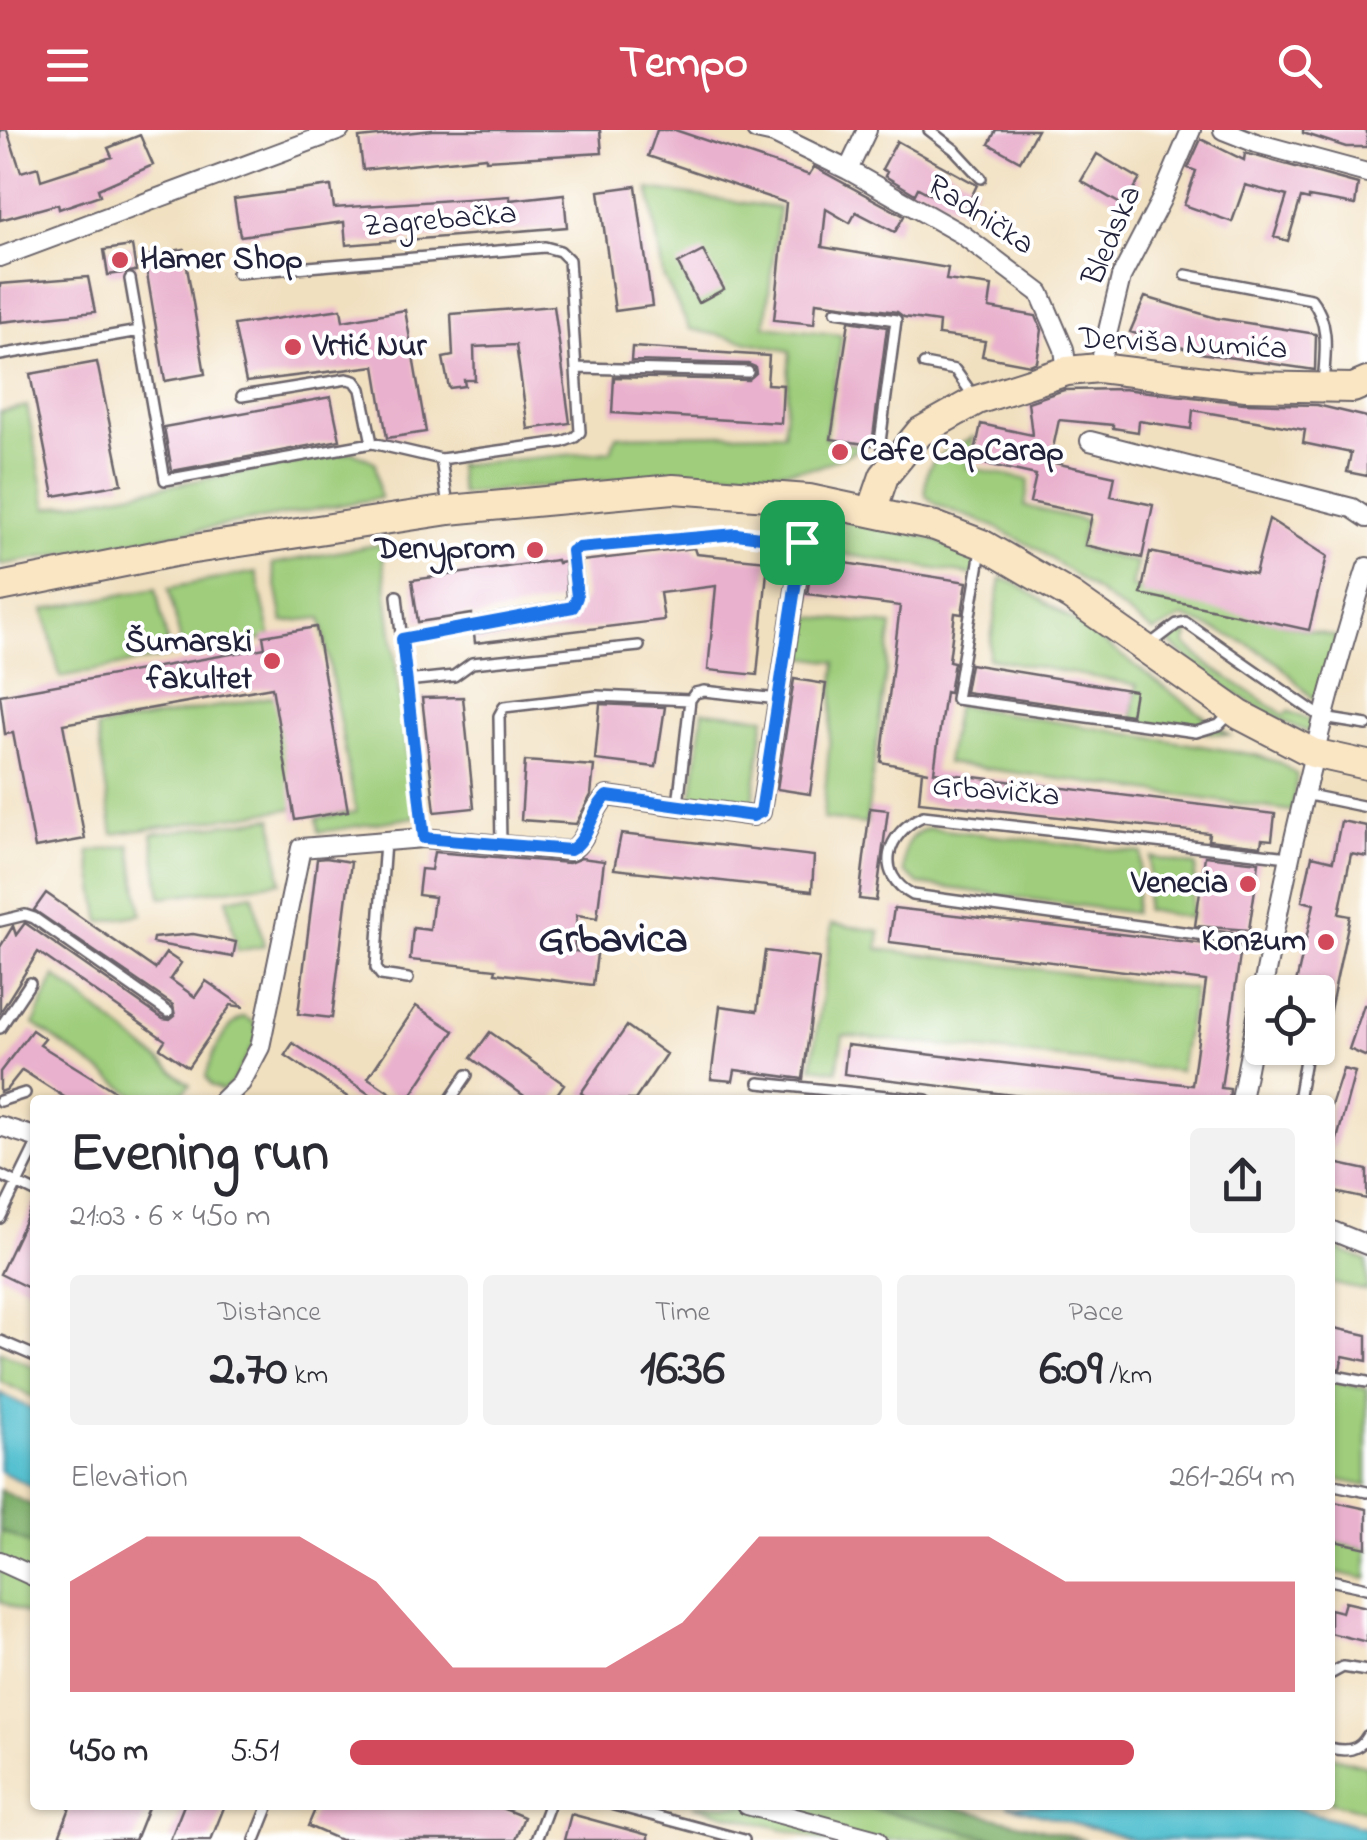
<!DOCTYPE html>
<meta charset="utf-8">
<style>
:root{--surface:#fff;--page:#f2f2f3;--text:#2b2b33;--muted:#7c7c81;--accent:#d1495b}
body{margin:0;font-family:"Indie Flower",sans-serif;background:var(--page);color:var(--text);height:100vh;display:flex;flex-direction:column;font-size:38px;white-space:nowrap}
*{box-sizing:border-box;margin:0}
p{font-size:32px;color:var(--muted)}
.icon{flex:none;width:55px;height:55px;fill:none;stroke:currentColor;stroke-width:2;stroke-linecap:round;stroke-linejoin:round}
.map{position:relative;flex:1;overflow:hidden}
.sheet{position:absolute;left:30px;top:965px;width:1305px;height:715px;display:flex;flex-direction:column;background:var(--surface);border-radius:10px;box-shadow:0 2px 8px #0004}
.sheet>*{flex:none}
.tools{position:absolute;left:1245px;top:845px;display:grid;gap:20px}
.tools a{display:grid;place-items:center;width:90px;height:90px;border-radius:10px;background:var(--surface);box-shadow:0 2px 8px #0004;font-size:50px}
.pin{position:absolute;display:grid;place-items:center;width:85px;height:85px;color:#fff;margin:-42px;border-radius:20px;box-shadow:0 5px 15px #0006}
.round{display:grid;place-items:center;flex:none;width:105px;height:105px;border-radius:10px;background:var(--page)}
.summary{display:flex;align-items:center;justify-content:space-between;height:170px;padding:0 40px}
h1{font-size:55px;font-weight:800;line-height:75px}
.stats{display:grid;grid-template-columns:repeat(3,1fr);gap:15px;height:170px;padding:10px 40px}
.stats div{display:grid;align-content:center;border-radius:10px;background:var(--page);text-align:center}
.stats b{font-size:50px;font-weight:800}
.stats small{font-size:28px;font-weight:400}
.stats p{font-size:28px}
.chart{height:280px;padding:20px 40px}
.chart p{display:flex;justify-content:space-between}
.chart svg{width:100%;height:180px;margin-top:10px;fill:var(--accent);opacity:.7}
ul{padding:0 40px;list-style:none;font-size:32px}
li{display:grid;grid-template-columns:160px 120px 1fr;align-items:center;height:75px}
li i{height:25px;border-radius:12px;background:var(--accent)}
header{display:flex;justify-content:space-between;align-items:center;height:130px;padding:0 40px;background:var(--accent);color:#fff;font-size:45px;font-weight:800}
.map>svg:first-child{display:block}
.green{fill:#9fcd7b;stroke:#60785b;stroke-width:2.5}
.forest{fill:#7fb06b;stroke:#506953;stroke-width:2.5}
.water{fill:#56c1d0;stroke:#3c7286;stroke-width:2.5}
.building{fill:#e9b1cd}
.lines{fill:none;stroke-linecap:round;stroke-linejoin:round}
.service-casing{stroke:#6a646a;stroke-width:14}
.minor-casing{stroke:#6a646a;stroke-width:22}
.secondary-casing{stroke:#6a646a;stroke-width:32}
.service{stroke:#fff;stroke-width:9}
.minor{stroke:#fff;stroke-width:18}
.secondary{stroke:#fbe6c4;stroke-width:28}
.route-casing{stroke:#fff;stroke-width:20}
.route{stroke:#1a73e8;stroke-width:12}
.poi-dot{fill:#d1495b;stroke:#fff;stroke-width:4}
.labels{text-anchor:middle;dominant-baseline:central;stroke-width:8;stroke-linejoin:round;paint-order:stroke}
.street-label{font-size:32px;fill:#22223b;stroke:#fff}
.poi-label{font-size:32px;font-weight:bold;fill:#22223b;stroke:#fff;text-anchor:end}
.district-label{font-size:42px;font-weight:bold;fill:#22223b;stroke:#fff}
</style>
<header><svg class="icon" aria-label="menu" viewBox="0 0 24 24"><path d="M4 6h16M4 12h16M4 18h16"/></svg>Tempo<svg class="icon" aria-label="search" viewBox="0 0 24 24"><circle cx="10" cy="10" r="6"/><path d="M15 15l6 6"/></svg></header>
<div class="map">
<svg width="1367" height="1710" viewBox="0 0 1367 1710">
<rect width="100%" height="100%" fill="#fff"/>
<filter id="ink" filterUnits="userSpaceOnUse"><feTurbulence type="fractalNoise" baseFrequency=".01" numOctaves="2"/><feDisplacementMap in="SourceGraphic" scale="20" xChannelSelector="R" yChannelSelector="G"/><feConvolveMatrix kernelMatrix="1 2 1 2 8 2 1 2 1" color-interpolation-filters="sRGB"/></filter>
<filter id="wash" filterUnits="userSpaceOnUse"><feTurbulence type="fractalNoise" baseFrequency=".0048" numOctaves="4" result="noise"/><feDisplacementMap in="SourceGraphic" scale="40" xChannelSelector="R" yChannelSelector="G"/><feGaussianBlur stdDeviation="2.25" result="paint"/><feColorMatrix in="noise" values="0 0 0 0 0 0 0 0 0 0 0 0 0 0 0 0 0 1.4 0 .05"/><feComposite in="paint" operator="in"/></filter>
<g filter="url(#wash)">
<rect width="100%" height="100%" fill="#f1e0c0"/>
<path class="green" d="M 649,59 L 779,78 L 765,196 L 842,205 L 825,309 L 864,317 L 818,337 L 771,342 L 676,344 L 461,364 L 457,335 L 611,321 L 616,306 L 784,303 L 790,221 L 690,199 L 663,146 Z
M 27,276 L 47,378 L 353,322 L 375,332 L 380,368 L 0,435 L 0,282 Z
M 973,307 L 967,337 L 1029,350 L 1025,376 L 1085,391 L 1079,418 L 1137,433 L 1131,457 L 1337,507 L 1322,575 C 1304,564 1293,545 1276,532 C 1248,511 1216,500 1183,487 L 1154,502 L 1039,420 L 991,395 L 937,375 L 926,366 C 922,326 942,325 973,307 Z
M 812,389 C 867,389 928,401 976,430 L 979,446 L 811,419 Z
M 381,414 L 415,687 L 319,702 L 317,688 L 356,682 L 321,488 L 283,492 L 272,434 Z
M 256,442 L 271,508 L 183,523 L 169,458 Z
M 1001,448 L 1017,454 L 1080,495 L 1229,605 L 1132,593 L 1137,555 L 988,528 Z
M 156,458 L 170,526 L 60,547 L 44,480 Z
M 801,486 L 892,495 L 866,694 L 823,689 L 836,532 L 797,526 Z
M 1184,500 L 1188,505 L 1185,514 L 1210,536 L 1284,585 L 1288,581 L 1318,594 L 1313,604 C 1258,583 1212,549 1166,510 Z
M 276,566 L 296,678 L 113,704 L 97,598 Z
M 956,575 L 1255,625 L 1280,633 L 1297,645 L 1292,681 L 946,633 Z
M 703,581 L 765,587 L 752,677 L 692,670 Z
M 273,688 L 281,752 L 161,767 L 152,704 Z
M 928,698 L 1142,723 L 1134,783 L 919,754 L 904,742 C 903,719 905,706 928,698 Z
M 130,715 L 142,784 L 101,792 L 89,722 Z
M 1151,727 L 1196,736 L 1190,788 L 1145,780 Z
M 253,764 L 264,816 L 237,821 L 227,769 Z
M 832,794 L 880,801 L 878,819 L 1194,859 L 1180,941 L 843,905 L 837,941 L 812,937 Z
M 55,846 L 190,955 L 176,970 L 141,970 L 34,894 Z
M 244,887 L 255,893 L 258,907 L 232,954 L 222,961 L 211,955 L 206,947 C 211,927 224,895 244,887 Z
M 1330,1116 L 1367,1131 L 1367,1161 L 1330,1153 Z
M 0,1221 L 35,1238 L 35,1268 L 0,1251 Z
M 1330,1251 L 1367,1259 L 1367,1356 L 1330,1348 Z
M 0,1363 L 35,1379 L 35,1488 L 0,1471 Z
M 1330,1410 L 1367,1418 L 1367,1449 L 1330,1441 Z
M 1330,1626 L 1367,1636 L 1367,1681 L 1330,1672 Z
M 693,1675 L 935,1675 L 1067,1710 L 823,1710 Z"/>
<path class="forest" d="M 0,1360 L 35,1377 L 35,1416 L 0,1401 Z
M 858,1675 L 945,1675 L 1086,1710 L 999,1710 Z"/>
<path class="water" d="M 0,1263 L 35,1281 L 35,1358 L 0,1341 Z
M 1007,1675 L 1282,1675 L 1367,1698 L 1367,1710 L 1135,1710 Z"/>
<g id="blocks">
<path class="building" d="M 0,0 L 7,0 L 21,42 L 38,37 L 41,50 L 112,27 L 108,18 L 140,5 L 153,35 L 98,59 L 100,65 L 59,79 L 58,74 L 0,90 Z
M 433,0 L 600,0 L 602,23 L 486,30 L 486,27 L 363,40 L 359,8 Z
M 657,0 L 675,0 L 809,45 L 814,37 L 904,86 L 895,102 L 856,82 L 850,93 L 826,79 L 822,117 L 948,138 L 946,150 L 992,156 L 989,178 L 1036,186 L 1042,200 L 1037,232 L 1030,235 L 982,226 L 985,211 L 938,205 L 939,192 L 904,187 L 897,182 L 816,172 L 814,194 L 774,190 L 786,73 L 648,26 Z
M 996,0 L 1037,0 L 1020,31 L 989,14 Z
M 1303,0 L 1367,0 L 1367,17 L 1346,17 L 1303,3 Z
M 1201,9 L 1244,30 L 1245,23 L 1358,54 L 1355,75 L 1309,67 L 1309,70 L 1301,68 L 1288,111 L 1274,107 L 1287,66 L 1245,55 L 1232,92 L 1184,75 L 1196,41 L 1188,38 Z
M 897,11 L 977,55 L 964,82 L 918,58 L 915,64 L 885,46 L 887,42 L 882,39 Z
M 1097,24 L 1140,49 L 1124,76 L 1081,51 Z
M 331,56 L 334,78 L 510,66 L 510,70 L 564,64 L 567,97 L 346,115 L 344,92 L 240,106 L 234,69 Z
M 636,56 L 652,176 L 615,181 L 599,61 Z
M 132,116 L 136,141 L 108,145 L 104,120 Z
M 184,119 L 205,244 L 165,251 L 144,126 Z
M 703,121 L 724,159 L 698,173 L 678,134 Z
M 88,147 L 95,182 L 0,192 L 0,154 Z
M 1145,167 L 1216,188 L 1316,204 L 1315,240 L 1200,223 L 1130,202 Z
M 554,176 L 570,293 L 528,299 L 516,215 L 474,217 L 475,250 L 464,250 L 465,256 L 449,258 L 443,228 L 453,226 L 451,184 Z
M 341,179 L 343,191 L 405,180 L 426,302 L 387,308 L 375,236 L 246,252 L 234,195 Z
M 849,191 L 887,197 L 872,315 L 831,309 Z
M 632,217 L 769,226 L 767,254 L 783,255 L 781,293 L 612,283 L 614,247 L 748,250 L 756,243 L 755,237 L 748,234 L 631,231 Z
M 97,232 L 122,354 L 54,366 L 30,244 Z
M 1123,259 L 1244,273 L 1317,275 L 1367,287 L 1367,346 L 1347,342 L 1351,323 L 1303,313 L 1305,300 L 1256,291 L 1193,280 L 1191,299 L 1139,291 L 1138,302 L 1113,298 L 1113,295 L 1059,290 L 1050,332 L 1115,346 L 1111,366 L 1153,375 L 1142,428 L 1085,415 L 1092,385 L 1030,372 L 1036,345 L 973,331 L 981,294 L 1032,305 L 1028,272 L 1064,260 Z
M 331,267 L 340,310 L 172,341 L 164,297 Z
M 1269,389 L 1327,426 L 1309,500 L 1141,464 L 1150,422 L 1255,444 Z
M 694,418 L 696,424 L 768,431 L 757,545 L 708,540 L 716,456 L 660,463 L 664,490 L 475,513 L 474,504 L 577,484 L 585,467 L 581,431 Z
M 813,428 L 967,452 L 962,484 L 955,483 L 949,531 L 954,532 L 949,563 L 945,562 L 934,642 L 1275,684 L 1272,710 L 1262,709 L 1261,716 L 1208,710 L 1209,703 L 919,672 L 922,641 L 929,642 L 881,632 L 900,476 L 807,464 Z
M 557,430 L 558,433 L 565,432 L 567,470 L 472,488 L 472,484 L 418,492 L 412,450 Z
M 316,497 L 348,681 L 295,690 L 272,557 L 63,594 L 85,709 L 35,718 L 13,603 L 5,604 L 0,565 L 265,518 L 263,506 Z
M 970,534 L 1135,561 L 1131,585 L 965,562 Z
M 794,549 L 826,554 L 810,664 L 777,659 Z
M 463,567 L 474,678 L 435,682 L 422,568 Z
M 600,574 L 665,577 L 656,637 L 595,630 Z
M 525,631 L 594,636 L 591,665 L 576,694 L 521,690 Z
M 870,678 L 888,680 L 876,771 L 859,769 Z
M 1341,691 L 1367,696 L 1367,727 L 1351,724 L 1339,784 L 1350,786 L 1324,908 L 1318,907 L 1318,862 L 1294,862 L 1314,774 L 1302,771 L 1312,726 L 1333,731 Z
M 621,704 L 814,726 L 812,761 L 614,739 Z
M 434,722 L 569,733 L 581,728 L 604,731 L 597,788 L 577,785 L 574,821 L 597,824 L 593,855 L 495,843 L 496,839 L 410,830 L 413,798 L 430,800 L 434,767 L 418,765 L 421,739 L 431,740 Z
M 1205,726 L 1259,732 L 1249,800 L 1195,796 Z
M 326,728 L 351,732 L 332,888 L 298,884 L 317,729 Z
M 46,763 L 155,839 L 166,823 L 181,833 L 170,849 L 195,867 L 206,851 L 244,877 L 231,875 L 188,937 L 160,918 L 165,910 L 38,822 L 0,883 L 0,817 L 13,796 L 16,805 L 25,793 L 163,889 L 170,890 L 175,886 L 173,875 L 34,780 Z
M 894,778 L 1241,818 L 1221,958 L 1230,959 L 1229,970 L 1054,970 L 844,944 L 847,915 L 1192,955 L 1206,851 L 889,812 Z
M 193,804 L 236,812 L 233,827 L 152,813 L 153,808 Z
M 765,821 L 819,828 L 803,949 L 735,940 L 733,951 L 711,949 L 720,876 L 757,881 Z
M 1364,875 L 1367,875 L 1367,927 L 1349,919 Z
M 416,876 L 454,901 L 408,970 L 401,970 L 368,948 Z
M 627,896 L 666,924 L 635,970 L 591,970 L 581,963 Z
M 32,900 L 45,909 L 40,915 L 129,970 L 69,970 L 22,940 L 6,960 L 0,962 L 0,942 Z
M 490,902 L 564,954 L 553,970 L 530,970 L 471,928 Z
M 293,913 L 378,970 L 352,970 L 285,925 Z
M 1343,939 L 1355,942 L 1335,1017 L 1330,1017 L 1330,979 Z
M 1330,1032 L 1367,1040 L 1367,1069 L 1330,1061 Z
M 35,1070 L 35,1161 L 0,1144 Z
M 1330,1197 L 1367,1205 L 1367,1231 L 1343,1226 L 1340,1239 L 1330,1237 Z
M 1330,1371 L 1367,1379 L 1367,1418 L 1330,1410 Z
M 1345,1472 L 1367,1477 L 1367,1512 L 1330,1503 L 1330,1479 L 1342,1482 Z
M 71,1675 L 149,1675 L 135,1710 L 76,1710 L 60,1704 Z
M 184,1675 L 225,1675 L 211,1710 L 170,1710 Z
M 317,1675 L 494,1675 L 524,1687 L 515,1710 L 340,1710 L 308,1696 Z
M 571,1684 L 648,1705 L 648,1710 L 564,1710 Z"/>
</g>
</g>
<g filter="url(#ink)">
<use href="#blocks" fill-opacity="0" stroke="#6a646a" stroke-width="2.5"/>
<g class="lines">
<defs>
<path id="service" d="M 929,0 L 955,20 L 981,48
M 1186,145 L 1311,169 C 1331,193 1325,225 1323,255
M 130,149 L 139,201
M 836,181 L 896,190 L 880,312 L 891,332
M 0,225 L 139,201 L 165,350 L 372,313 L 441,329 L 562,312 L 575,307 L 580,302 L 569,130 L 560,121 L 545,117 L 237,143
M 924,234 L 955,240 L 975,268
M 577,238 L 748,242
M 242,266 L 347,249 L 355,251 L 361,259 L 372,313
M 441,329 L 448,376
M 981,420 L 956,569 L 1196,602 L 1219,595 L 1231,583
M 397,466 L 423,708
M 402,509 L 573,477 L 577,467 L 572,421 L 577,418 L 736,404 L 801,412
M 1148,516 L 1177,494 L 1185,492 L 1323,588 L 1367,595
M 406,551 L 454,546 L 472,533 L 639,516
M 1304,664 L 1367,677
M 678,675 L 690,570 L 695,563 L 704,561 L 778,569
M 385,712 L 376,838 L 381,845 L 408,849
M 501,715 L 499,586 L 504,577 L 597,566 L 690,570
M 0,791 L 25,785 L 34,788 L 168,882
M 1270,814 L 913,765 C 874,744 886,703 923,686 L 1289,727
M 0,898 L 30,853
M 759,953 L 926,970
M 450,970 L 467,945
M 1298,970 L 1307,918
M 0,971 L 25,963
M 0,1045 L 35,1062
M 0,1088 L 35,1017
M 0,1211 L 35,1226
M 1330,1245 L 1367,1252
M 1330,1354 L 1367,1362
M 1330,1450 L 1367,1458
M 1330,1544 L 1343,1537 L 1367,1541
M 1330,1618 C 1346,1622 1359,1621 1367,1606
M 614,1675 L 744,1710
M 255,1710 L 269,1675
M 536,1710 L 549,1675"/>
<path id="minor" d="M 756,0 L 774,4 L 848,40 L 963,105 L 1040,163 L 1064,219 L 1067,241
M 1223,0 L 1256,13 L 1367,43
M 848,40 L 867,0
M 0,127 L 340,0
M 1099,238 L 1121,147 L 1161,70 L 1191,0
M 1090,311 L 1352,378 L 1367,388
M 223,970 L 241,953 L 260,917 L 301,718 L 423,708 L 570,721 C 589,711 590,681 607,666 L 753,686 L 761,682 L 809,369
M 1241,970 C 1275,790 1311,611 1367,437
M 0,996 L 35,1007
M 1330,1100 L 1367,1115
M 0,1431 L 35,1447
M 747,1675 L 877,1710"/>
<path id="secondary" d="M 872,381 L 884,346 L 920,302 L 977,270 L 1067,241 L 1099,238 L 1246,256 L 1353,258 L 1367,252
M 0,457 L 174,422 L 449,380 L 673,359 L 809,369 L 935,396 L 982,414 L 1071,466 L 1240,585 L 1313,623 L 1367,635"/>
</defs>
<use href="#service" class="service-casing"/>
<use href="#minor" class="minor-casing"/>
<use href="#secondary" class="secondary-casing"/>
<use href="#service" class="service"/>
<use href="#minor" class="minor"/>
<use href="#secondary" class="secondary"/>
</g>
</g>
<g class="lines" filter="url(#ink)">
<defs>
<path id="route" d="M 736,404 L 802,412 L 761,682 L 753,686 L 607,666 C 590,681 589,711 570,720 L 424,708 L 402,509 L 573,477 L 577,467 L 572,421 L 578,418 Z"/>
</defs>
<use href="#route" class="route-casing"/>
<use href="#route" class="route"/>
</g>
<g class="poi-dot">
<circle cx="120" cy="130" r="10"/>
<circle cx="293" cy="217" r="10"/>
<circle cx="840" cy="322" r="10"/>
<circle cx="535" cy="420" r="10"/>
<circle cx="272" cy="531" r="10"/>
<circle cx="1248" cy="754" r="10"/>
<circle cx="1326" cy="812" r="10"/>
</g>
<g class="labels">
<g class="street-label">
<text transform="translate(980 86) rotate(33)">Radnička</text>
<text transform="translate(440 91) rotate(-5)">Zagrebačka</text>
<text transform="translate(1113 106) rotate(-67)">Bledska</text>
<text transform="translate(1183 215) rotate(3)">Derviša Numića</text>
<text transform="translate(996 662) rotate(5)">Grbavička</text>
</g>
<g class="poi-label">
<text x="140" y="130" text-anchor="start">Hamer Shop</text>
<text x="313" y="217" text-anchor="start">Vrtić Nur</text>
<text x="860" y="322" text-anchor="start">Cafe CapCarap</text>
<text x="515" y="420">Denyprom</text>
<text x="252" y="513">Šumarski<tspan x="252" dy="37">fakultet</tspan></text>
<text x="1228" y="754">Venecia</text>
<text x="1306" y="812">Konzum</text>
</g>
<g class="district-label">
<text x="613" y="810">Grbavica</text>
</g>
</g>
</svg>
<div class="tools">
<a><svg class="icon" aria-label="locate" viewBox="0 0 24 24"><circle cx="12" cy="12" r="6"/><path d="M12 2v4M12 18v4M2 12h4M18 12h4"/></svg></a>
</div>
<div class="pin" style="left:802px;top:412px;background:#1e9e55"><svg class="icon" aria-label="arrive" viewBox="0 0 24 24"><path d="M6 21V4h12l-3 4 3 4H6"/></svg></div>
<section class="sheet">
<div class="summary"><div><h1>Evening run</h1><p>21:03 · 6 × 450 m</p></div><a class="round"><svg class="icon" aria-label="share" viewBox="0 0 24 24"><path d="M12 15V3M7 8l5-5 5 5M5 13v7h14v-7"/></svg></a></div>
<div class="stats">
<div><p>Distance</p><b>2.70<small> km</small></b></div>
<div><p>Time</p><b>16:36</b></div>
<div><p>Pace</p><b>6:09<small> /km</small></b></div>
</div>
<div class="chart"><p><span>Elevation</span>261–264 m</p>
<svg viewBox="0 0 160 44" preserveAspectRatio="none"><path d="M0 44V17L10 6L20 6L30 6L40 17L50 38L60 38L70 38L80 27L90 6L100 6L110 6L120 6L130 17L140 17L150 17L160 17V44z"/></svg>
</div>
<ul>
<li><b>450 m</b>5:51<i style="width:83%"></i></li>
</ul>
</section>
</div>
